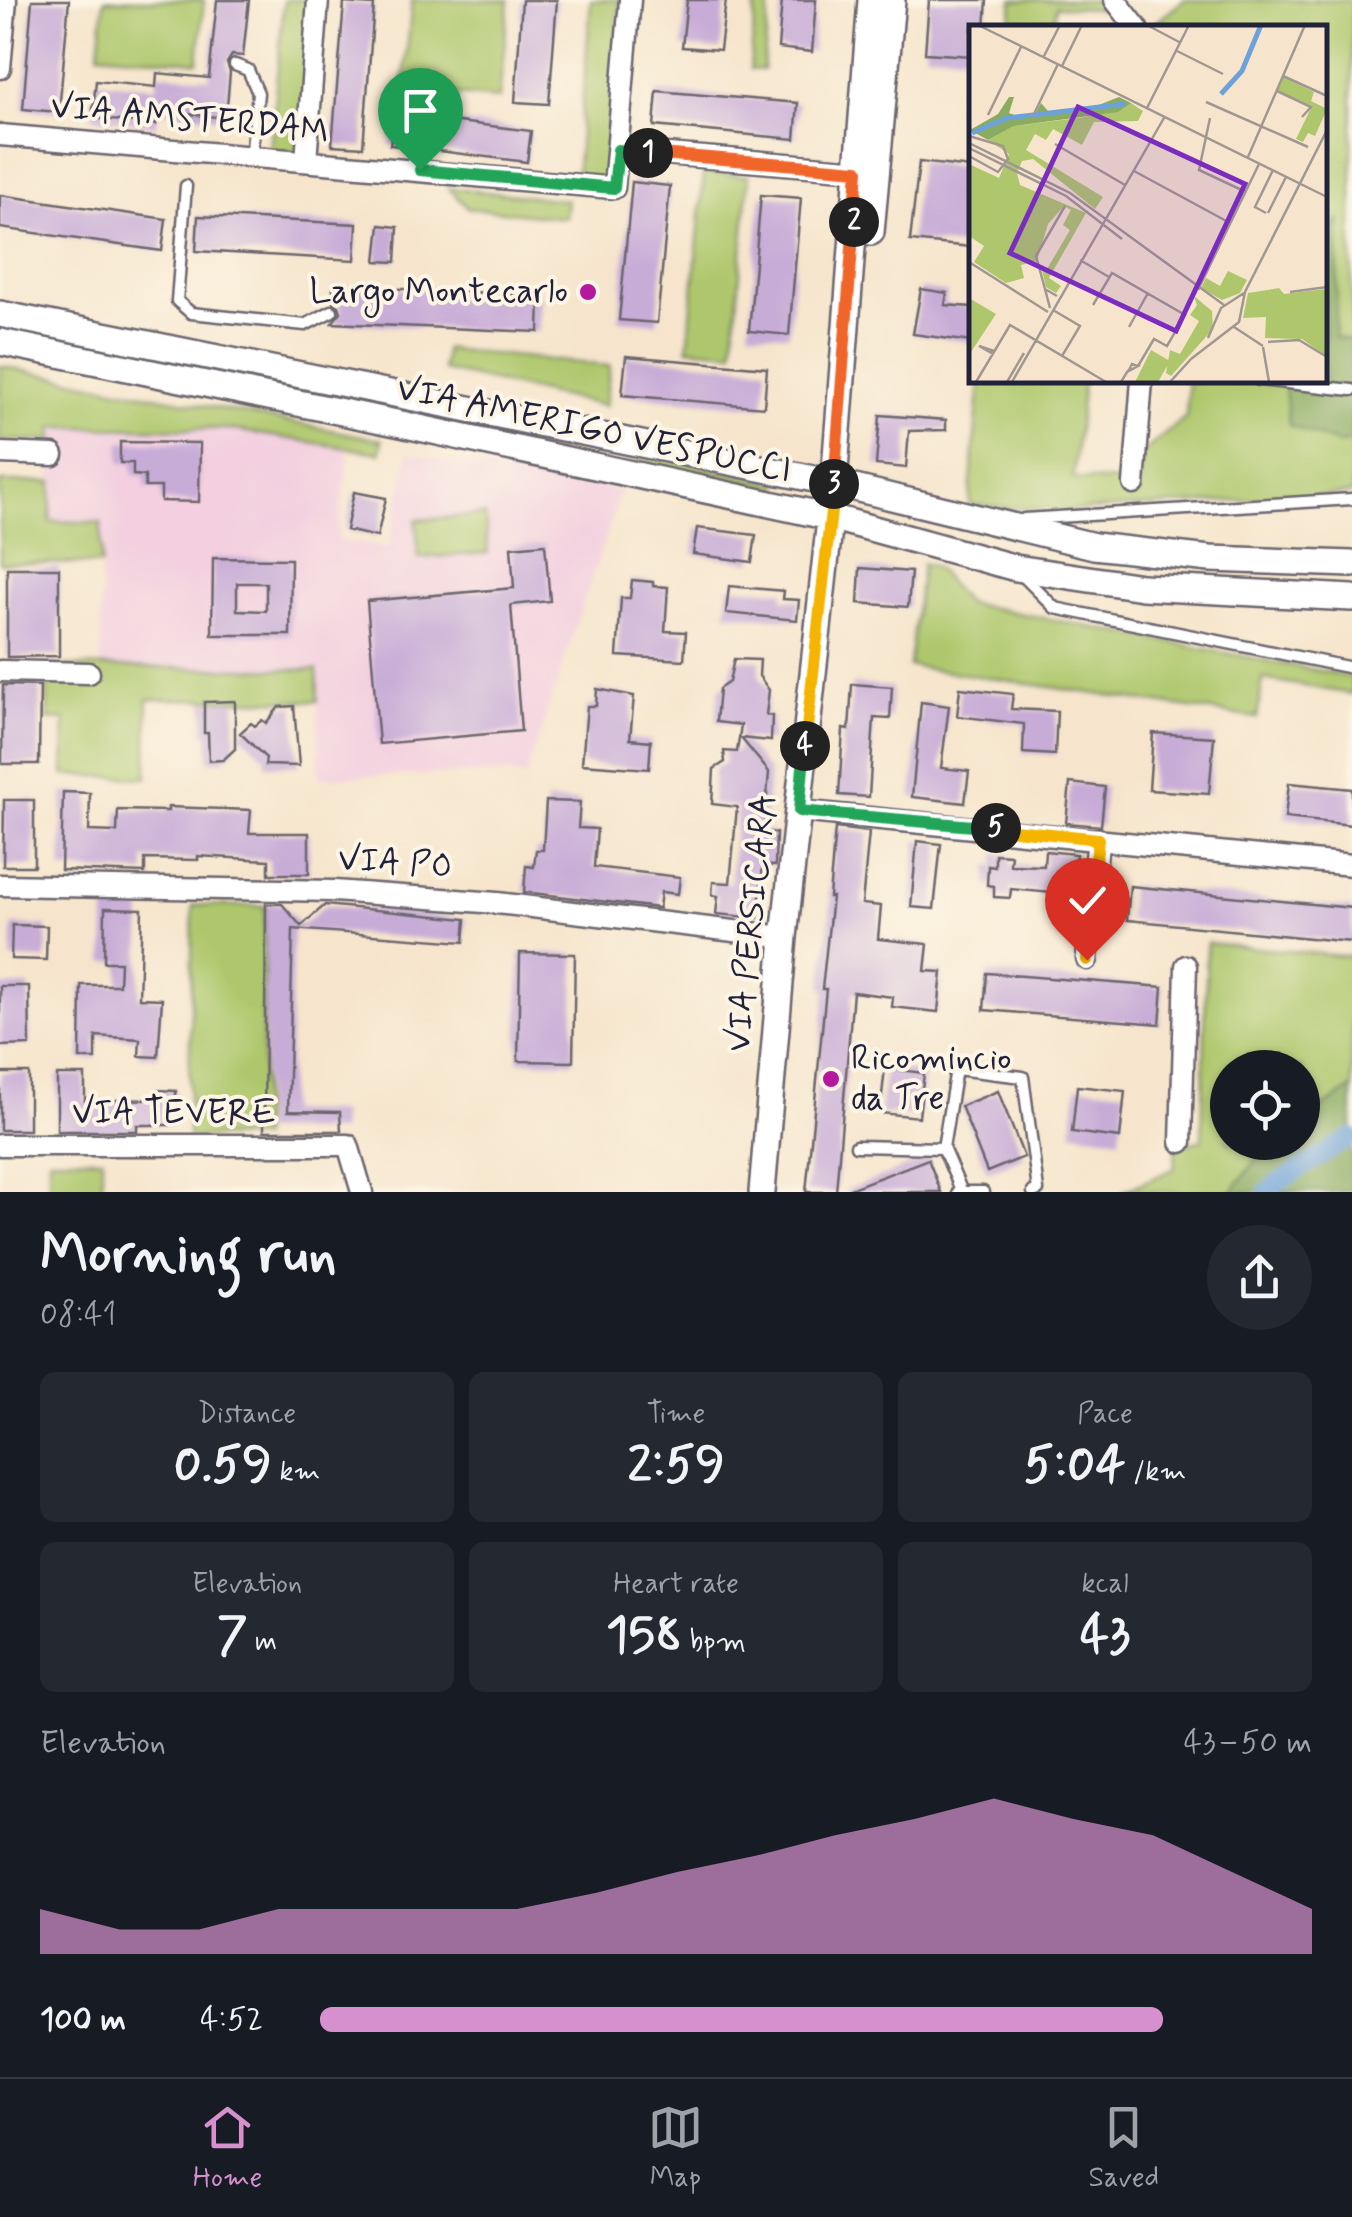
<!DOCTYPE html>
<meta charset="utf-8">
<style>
:root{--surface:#171b24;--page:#242831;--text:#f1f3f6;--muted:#9ea1a6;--line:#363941;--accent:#d690ce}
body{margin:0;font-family:Mynerve,sans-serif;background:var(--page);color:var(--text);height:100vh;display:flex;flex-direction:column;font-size:38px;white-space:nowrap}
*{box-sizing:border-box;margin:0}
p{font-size:32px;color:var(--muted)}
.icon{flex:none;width:55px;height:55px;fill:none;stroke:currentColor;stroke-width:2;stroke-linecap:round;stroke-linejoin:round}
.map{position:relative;height:1192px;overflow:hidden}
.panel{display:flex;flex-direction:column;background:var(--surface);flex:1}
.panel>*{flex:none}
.controls{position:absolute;left:1210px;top:1050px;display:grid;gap:20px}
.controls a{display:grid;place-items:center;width:110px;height:110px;border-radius:50%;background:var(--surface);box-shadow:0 2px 8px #0004;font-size:50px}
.pin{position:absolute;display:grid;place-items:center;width:85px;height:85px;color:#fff;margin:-102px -42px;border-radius:50% 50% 50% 0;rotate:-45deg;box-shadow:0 0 10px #0007}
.pin .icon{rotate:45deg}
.km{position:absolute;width:50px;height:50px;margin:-25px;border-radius:50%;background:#222;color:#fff;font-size:28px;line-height:50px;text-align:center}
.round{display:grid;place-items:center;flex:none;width:105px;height:105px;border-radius:52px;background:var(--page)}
.summary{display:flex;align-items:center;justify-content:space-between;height:170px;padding:0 40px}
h1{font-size:55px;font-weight:800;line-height:75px}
.figures{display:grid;grid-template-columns:repeat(3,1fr);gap:15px;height:170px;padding:10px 40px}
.figures div{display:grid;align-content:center;border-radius:15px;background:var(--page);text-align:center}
.figures b{font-size:50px;font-weight:800}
.figures small{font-size:28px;font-weight:400}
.figures p{font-size:28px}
.chart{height:280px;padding:20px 40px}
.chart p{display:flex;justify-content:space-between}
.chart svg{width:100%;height:180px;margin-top:10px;fill:var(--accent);opacity:.7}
ul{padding:0 40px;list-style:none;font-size:32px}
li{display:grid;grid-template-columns:160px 120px 1fr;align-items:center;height:75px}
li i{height:25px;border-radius:12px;background:var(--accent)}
.dock{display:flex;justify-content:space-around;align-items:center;height:140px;border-top:2px solid var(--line);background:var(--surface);font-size:28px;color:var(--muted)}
.dock a{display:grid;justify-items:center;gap:5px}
.dock .selected{color:var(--accent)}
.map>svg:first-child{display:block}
.built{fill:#f3cfdf}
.green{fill:#aec76c;stroke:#687454;stroke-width:2.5}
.forest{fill:#8aac60;stroke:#56674e;stroke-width:2.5}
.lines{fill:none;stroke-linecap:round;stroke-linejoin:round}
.canal{stroke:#6ca1d9;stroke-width:18}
.building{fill:#c7acd7;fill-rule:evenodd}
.service-casing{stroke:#6c666e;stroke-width:15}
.minor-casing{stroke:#6c666e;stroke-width:25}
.tertiary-casing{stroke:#6c666e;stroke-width:30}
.service{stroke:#fff;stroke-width:10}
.minor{stroke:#fff;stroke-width:20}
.tertiary{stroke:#fff;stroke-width:25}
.split-1-casing{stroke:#fff;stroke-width:20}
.split-2-casing{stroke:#fff;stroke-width:20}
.split-3-casing{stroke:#fff;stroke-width:20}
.split-4-casing{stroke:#fff;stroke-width:20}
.split-5-casing{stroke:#fff;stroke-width:20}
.split-6-casing{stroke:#fff;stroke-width:20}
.split-1{stroke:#22a559;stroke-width:12}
.split-2{stroke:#f0652b;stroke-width:12}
.split-3{stroke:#f0652b;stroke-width:12}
.split-4{stroke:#f5b400;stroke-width:12}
.split-5{stroke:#22a559;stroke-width:12}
.split-6{stroke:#f5b400;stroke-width:12}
.poi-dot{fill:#b5179e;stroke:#fcf5e5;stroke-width:4}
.labels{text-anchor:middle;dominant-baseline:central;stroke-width:8;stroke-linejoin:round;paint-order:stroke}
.street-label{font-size:35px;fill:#22223b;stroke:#fcf5e5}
.poi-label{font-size:35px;fill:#22223b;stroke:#fcf5e5;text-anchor:end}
.inset-river{fill:none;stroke:#6ca1d9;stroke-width:5}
.inset-road{fill:none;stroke:#a19792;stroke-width:2.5}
.view{fill:#7b2cbf;fill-opacity:0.15;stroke:#7b2cbf;stroke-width:5}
.inset-edge{fill:none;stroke:#22223b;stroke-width:5}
</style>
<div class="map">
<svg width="1352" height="1192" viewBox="0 0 1352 1192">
<rect width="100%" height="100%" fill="#fcf5e5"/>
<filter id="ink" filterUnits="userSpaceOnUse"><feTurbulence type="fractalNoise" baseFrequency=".01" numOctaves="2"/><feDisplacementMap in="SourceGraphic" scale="20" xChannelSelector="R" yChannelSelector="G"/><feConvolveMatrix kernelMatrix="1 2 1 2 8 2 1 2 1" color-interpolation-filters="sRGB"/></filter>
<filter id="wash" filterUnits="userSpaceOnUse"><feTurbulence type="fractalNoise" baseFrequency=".0048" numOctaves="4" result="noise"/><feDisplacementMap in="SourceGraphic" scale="40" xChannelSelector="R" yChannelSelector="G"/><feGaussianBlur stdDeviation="2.25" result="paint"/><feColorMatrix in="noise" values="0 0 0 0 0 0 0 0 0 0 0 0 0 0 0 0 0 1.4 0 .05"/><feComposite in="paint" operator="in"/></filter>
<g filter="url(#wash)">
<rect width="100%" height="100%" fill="#f6e5cc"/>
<path class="built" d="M 52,427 L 227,429 L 349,448 L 338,540 L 389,548 L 408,454 L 621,490 L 525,777 L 512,773 L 319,777 L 317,670 L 101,667 L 101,524 L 50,521 Z"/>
<path class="green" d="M 104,0 L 204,0 L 198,62 L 99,53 Z
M 284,0 L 313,0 L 299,153 L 270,151 Z
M 412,0 L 509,0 L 499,99 L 403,90 Z
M 591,0 L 620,0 L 604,180 L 576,178 Z
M 756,0 L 770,0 L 763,70 L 750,69 Z
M 1013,0 L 1100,0 L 1108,10 L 1056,6 L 1053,27 L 1010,27 Z
M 1184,0 L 1352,0 L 1352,341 L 1335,338 L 1339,222 L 1325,236 L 1324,28 L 1149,28 Z
M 704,172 L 749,176 L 733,352 L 688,348 Z
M 448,188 L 567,200 L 565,218 L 468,208 Z
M 0,326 L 639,451 L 779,485 L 777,493 L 638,460 L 0,333 Z
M 445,349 L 610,366 L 605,406 L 443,370 Z
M 0,366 L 382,440 L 380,453 L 227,429 L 53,427 L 53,440 L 0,441 Z
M 980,380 L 1083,380 L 1073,479 L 1140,483 L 1142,453 L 1186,417 L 1188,380 L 1284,380 L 1339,444 L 1352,440 L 1352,494 L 1070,511 L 969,505 Z
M 0,482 L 52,482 L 50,521 L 101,523 L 101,564 L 0,563 Z
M 485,515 L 488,553 L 419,558 L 416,520 Z
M 922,564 L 934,566 L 966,603 L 1352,677 L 1352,694 L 1263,679 L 1257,718 L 909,666 Z
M 48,666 L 317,670 L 318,701 L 148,699 L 147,778 L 64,775 L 65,720 L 47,719 Z
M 193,905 L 265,906 L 261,1138 L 188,1137 Z
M 1207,943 L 1352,957 L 1352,1088 L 1303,1121 L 1302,1068 L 1228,1068 L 1228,1142 L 1270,1143 L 1231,1192 L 1122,1192 L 1174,1169 L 1176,1147 L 1202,1140 Z
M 49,1158 L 102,1158 L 102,1192 L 49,1192 Z"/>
<path class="forest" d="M 1339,220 L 1335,337 L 1352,341 L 1352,440 L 1339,444 L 1289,425 L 1284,380 L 1324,380 L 1325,236 Z
M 1352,1088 L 1352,1189 L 1348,1192 L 1231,1192 L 1270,1143 L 1302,1142 L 1303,1121 Z"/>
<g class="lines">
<path class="canal" d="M 1267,1192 L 1277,1183 L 1352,1137"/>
</g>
<g id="blocks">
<path class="building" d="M 32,0 L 69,0 L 59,112 L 23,109 Z
M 217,0 L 249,0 L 243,56 L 232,55 L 227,63 L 230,72 L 226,118 L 158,111 L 156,125 L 92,118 L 96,81 L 156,87 L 157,73 L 209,78 Z
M 522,0 L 557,0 L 549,104 L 515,102 Z
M 687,0 L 726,0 L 720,50 L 682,47 Z
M 782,0 L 816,0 L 812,52 L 778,48 Z
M 929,0 L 987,0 L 985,28 L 972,28 L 972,56 L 925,53 Z
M 344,3 L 374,5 L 363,147 L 332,145 Z
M 657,91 L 798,103 L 795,139 L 654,126 Z
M 394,114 L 531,131 L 527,162 L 390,145 Z
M 919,162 L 972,168 L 972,247 L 910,241 Z
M 632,182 L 670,186 L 657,323 L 619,320 Z
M 0,195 L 166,219 L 162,251 L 0,228 Z
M 761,195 L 801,198 L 789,335 L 749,331 Z
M 198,216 L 357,224 L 355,260 L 196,251 Z
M 380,225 L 398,227 L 396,262 L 376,261 Z
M 333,286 L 540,295 L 539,332 L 332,323 L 341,312 L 339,306 L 333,302 Z
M 921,289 L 947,293 L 945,305 L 972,307 L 972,342 L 913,334 Z
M 626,356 L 767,368 L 764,407 L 622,395 Z
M 880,415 L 946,420 L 946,430 L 909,431 L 906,468 L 876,465 Z
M 120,442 L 200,443 L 199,502 L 161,501 L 161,487 L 145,487 L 145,476 L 133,475 L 133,463 L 120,463 Z
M 354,492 L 386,498 L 377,537 L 346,530 Z
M 697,528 L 756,535 L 752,562 L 693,554 Z
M 545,544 L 550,601 L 511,605 L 521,731 L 379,744 L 367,601 L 514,588 L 511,547 Z
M 213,558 L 291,559 L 290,635 L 212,635 ZM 237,583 L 266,583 L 266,611 L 237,610 Z
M 7,568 L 59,568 L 59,656 L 7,657 Z
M 860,568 L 911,572 L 908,607 L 858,603 Z
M 632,580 L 653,582 L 653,586 L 668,587 L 665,631 L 686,632 L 684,660 L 617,656 L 621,598 L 630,598 Z
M 729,586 L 784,591 L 783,599 L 799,600 L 797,620 L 726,613 Z
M 734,659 L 760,660 L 759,676 L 769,690 L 766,715 L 772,716 L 771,741 L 741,738 L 769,772 L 764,832 L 776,833 L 775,866 L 763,865 L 758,918 L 716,914 L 718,896 L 712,895 L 713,882 L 730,883 L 737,807 L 712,804 L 714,769 L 725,762 L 724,751 L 737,752 L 741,725 L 716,722 L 719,689 L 729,682 Z
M 852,684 L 892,687 L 890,719 L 874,718 L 869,797 L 839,795 L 843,729 L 849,730 Z
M 3,685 L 40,686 L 39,764 L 2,764 Z
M 960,688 L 1013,694 L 1011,709 L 1057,711 L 1055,755 L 1023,753 L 1024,724 L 957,716 Z
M 597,689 L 634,696 L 630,739 L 651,741 L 649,769 L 582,764 L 587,706 L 596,706 Z
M 235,701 L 235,749 L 223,760 L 209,761 L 208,733 L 204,733 L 204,702 Z
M 921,702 L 949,706 L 941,768 L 969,771 L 965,803 L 912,797 Z
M 294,706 L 299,766 L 265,765 L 266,758 L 240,733 L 251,723 L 255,726 L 262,720 L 266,723 L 279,707 Z
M 1153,733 L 1214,737 L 1209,794 L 1149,790 Z
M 1070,783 L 1105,787 L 1101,826 L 1066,823 Z
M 1289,783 L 1352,789 L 1352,825 L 1285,818 Z
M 63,792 L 90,793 L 89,831 L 117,832 L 118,810 L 168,811 L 168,807 L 251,810 L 249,833 L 309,833 L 309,874 L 269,874 L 269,860 L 198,856 L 198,860 L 145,859 L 145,873 L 61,870 Z
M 4,800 L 34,800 L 34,866 L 3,866 Z
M 546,801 L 580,802 L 578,828 L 597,829 L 594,867 L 680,877 L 678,894 L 661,892 L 659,908 L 524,892 L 526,866 L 534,867 L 536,850 L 543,850 Z
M 835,828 L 869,832 L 862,904 L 881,906 L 878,939 L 928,944 L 925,971 L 942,972 L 938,1012 L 892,1007 L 893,997 L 853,992 L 836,1192 L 806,1192 L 826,989 L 822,989 L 832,897 L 829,897 Z
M 917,841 L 941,844 L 934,909 L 911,907 Z
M 1045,851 L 1076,854 L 1072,895 L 1011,889 L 1010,898 L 994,897 L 994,886 L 987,885 L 988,866 L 995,867 L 995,854 L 1011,855 L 1010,865 L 1044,866 Z
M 1130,886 L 1352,908 L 1352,942 L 1127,920 Z
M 266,904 L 282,904 L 301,926 L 325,905 L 466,919 L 464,942 L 293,929 L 288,1111 L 340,1112 L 341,1131 L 264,1131 Z
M 105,908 L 142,909 L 139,998 L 162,999 L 158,1057 L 139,1056 L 140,1039 L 96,1036 L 96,1059 L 80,1059 L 81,985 L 119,985 L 120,962 L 104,962 Z
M 12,925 L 47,926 L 46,960 L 11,959 Z
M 520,953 L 575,954 L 573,1062 L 518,1061 Z
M 987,973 L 1163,987 L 1160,1024 L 984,1010 Z
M 0,986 L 29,986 L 30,1045 L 0,1046 Z
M 885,1068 L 924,1073 L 919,1117 L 880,1113 Z
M 0,1073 L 29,1073 L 29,1130 L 0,1130 Z
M 57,1075 L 85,1075 L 85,1101 L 158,1099 L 158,1090 L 176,1091 L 176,1125 L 137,1125 L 137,1131 L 57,1131 Z
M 1077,1086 L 1125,1091 L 1120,1138 L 1072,1132 Z
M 998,1091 L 1024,1157 L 987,1172 L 961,1106 Z
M 928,1159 L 941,1192 L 844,1192 L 844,1191 Z"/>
</g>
</g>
<g filter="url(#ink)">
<use href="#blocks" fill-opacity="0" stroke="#6c666e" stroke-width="2.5"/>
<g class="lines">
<defs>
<path id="service" d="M 235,65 L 248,70 L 258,93 L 251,157
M 186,186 L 177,301 L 191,313 L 305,325 L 332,311
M 1259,380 L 1352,390
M 1024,519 L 1352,499
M 1023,576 L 1055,608 L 1352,668
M 856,1146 L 943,1148
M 961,1190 L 943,1148 L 956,1069 L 1023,1077 L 1038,1190 L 1033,1192
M 958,1192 L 983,1192"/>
<path id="minor" d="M 1115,0 L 1137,28
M 0,68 L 6,0
M 0,135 L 614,188 L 630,0
M 618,150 L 870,171
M 306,161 L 318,0
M 0,453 L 53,455
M 1134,484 L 1142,380
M 0,671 L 89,673
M 799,811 L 1352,865
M 0,885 L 334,891 L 497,903 L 784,937
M 1087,959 L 1098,839
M 1181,1142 L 1186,966
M 0,1145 L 348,1145 L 362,1192"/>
<path id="tertiary" d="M 871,232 L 892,0
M 0,314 L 834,483 L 1094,546 L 1210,559 L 1352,564
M 0,342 L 401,424 L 830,517 L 1016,568 L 1142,587 L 1352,598
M 762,1192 L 784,937 L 834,483 L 871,0"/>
</defs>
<use href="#service" class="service-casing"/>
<use href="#minor" class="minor-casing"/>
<use href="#tertiary" class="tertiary-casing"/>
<use href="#service" class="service"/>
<use href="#minor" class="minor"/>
<use href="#tertiary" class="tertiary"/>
</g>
</g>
<g class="lines" filter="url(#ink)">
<defs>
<path id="split-1" d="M 420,170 L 614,188 L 618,150 L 648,153"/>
<path id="split-2" d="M 648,153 L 858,170 L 854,222"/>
<path id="split-3" d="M 834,484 L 854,222"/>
<path id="split-4" d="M 805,746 L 834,484"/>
<path id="split-5" d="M 805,746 L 799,811 L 996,828"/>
<path id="split-6" d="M 996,828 L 1098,839 L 1087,960"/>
</defs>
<use href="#split-1" class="split-1-casing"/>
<use href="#split-2" class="split-2-casing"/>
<use href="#split-3" class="split-3-casing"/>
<use href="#split-4" class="split-4-casing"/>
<use href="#split-5" class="split-5-casing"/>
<use href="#split-6" class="split-6-casing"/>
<use href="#split-1" class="split-1"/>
<use href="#split-2" class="split-2"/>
<use href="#split-3" class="split-3"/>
<use href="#split-4" class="split-4"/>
<use href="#split-5" class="split-5"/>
<use href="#split-6" class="split-6"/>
</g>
<g class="poi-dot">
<circle cx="588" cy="292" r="10"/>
<circle cx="831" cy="1079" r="10"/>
</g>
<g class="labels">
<g class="street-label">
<text transform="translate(190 119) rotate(5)">VIA AMSTERDAM</text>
<text transform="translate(594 430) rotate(12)">VIA AMERIGO VESPUCCI</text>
<text transform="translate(395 863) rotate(4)">VIA PO</text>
<text transform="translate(752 923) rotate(-84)">VIA PERSICARA</text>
<text x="174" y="1113">VIA TEVERE</text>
</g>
<g class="poi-label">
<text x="568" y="292">Largo Montecarlo</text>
<text x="851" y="1059" text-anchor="start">Ricomincio<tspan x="851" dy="40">da Tre</tspan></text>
</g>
</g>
<g transform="translate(969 25)">
<rect width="358" height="358" fill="#f6e5cc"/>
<path d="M 314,52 L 345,67 L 342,76 L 358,84 L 346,111 L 339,108 L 334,117 L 327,114 L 343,81 L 308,66 ZM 162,78 L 174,86 L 169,96 L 125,97 L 113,120 L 84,104 L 77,115 L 66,109 L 57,125 L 134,172 L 126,184 L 64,134 L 53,136 L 48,148 L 51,160 L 117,188 L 80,253 L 92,261 L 87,268 L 77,262 L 72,241 L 78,244 L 101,205 L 94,200 L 102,185 L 95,181 L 79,199 L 68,236 L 52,240 L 55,253 L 37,258 L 5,237 L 15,221 L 0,211 L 0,139 L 30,153 L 40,129 L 19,115 L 45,101 L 116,92 ZM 259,246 L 278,255 L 271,268 L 253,275 L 232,263 L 237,253 L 251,261 ZM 310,263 L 315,269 L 357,264 L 357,331 L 333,314 L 296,313 L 297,292 L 274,293 L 279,268 ZM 225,271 L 243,286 L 244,304 L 202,351 L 197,348 L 201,325 L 211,329 L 230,296 L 221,290 L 228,280 ZM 0,273 L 27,289 L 2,327 L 0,326 ZM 182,325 L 201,336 L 189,357 L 166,357 Z" fill="#aec76c"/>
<path d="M 40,72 L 45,72 L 40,88 L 51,92 L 65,91 L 72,78 L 79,86 L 117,85 L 150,72 L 162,78 L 149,87 L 45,101 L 19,115 L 1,105 L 29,89 Z" fill="#8aac60"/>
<path class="inset-river" d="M 252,69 L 273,46 L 292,0M 3,108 L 38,93 L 156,79"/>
<path class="inset-road" d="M 9,0 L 358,172M 178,0 L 212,18M 208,26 L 254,49M 75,31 L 91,0M 93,41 L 113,0M 314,51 L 358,71M 308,66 L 342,82 L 333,92M 237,77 L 339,122M 178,83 L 220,0M 19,90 L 52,22M 64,91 L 89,39M 241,93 L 230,145 L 277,167M 0,111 L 34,121 L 39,134 L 29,147 L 0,131M 0,118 L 101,168 L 255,280M 86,119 L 156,160M 0,123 L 97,171 L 153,214M 279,132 L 336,0M 165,146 L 261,198M 297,188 L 286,182 L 304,145M 299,188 L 317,152M 111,235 L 140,252M 0,237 L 79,287M 76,264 L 67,231 L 96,181M 229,265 L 290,139M 321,267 L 358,262M 124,280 L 143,248 L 216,290 L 198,321 L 185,314 L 169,341M 81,283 L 76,264 L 88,271M 84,285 L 111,301 L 93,331M 160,302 L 179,268M 265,302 L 294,321M 239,313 L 252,283 L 275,268M 299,317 L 330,315 L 358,332M 294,322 L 300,357M 24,329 L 10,321 L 25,326M 222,334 L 270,297 L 276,267 L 358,105M 7,357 L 41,300 L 137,357M 38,357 L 55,328M 43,357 L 195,93M 152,357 L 158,347 L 160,345 L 163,339 L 169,341 L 158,347M 201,357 L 222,334"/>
<path class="view" d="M 109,82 L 276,159 L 207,306 L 41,228 Z"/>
<rect width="358" height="358" class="inset-edge"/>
</g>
</svg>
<div class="controls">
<a><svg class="icon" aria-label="locate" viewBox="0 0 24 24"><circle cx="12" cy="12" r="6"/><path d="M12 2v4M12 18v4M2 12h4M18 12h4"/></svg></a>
</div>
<div class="pin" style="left:420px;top:170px;background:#1e9e55"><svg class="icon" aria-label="arrive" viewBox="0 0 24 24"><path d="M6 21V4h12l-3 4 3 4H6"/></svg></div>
<div class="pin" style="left:1087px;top:960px;background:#d93025"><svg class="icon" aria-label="check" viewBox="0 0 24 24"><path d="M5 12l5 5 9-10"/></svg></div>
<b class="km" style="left:648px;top:153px">1</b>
<b class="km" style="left:854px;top:222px">2</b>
<b class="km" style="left:834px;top:484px">3</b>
<b class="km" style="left:805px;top:746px">4</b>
<b class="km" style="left:996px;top:828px">5</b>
</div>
<section class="panel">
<div class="summary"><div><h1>Morning run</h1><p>08:41</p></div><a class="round"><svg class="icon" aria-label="share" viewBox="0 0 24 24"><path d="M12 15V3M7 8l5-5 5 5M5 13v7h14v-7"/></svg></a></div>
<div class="figures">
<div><p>Distance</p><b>0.59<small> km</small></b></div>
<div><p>Time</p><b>2:59</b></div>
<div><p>Pace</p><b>5:04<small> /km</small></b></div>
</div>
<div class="figures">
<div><p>Elevation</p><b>7<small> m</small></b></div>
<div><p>Heart rate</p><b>158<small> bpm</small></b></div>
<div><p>kcal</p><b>43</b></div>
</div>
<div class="chart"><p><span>Elevation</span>43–50 m</p>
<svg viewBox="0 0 160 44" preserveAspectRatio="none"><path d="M0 44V33L10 38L20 38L30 33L40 33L50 33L60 33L70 29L80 24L90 20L100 15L110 11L120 6L130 11L140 15L150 24L160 33V44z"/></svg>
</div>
<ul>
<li><b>100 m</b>4:52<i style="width:85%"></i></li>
</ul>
</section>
<nav class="dock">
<a class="selected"><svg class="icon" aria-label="home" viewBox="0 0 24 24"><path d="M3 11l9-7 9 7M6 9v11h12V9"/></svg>Home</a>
<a><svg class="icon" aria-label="map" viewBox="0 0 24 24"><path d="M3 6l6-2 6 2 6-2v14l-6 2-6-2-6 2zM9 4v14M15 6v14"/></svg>Map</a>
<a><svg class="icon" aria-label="saved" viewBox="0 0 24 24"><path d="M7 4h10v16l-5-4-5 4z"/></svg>Saved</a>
</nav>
